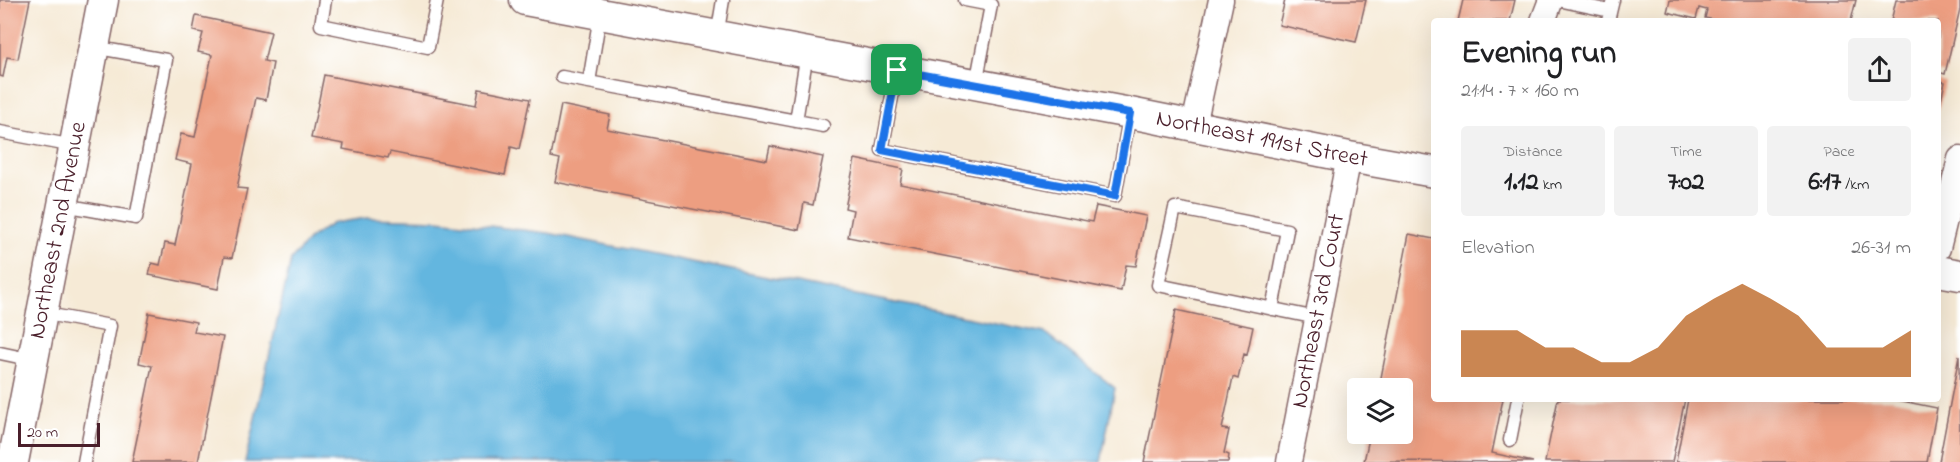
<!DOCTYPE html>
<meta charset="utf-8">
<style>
:root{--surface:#fff;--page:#f2f2f2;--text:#202124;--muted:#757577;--accent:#b45309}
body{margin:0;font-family:"Indie Flower",sans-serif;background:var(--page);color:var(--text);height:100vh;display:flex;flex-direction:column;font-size:22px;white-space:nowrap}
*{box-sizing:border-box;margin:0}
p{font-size:20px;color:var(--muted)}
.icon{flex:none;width:33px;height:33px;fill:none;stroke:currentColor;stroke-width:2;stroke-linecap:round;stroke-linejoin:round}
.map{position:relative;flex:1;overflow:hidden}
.side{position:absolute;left:1431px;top:18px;width:510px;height:384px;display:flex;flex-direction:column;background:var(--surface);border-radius:6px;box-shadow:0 6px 24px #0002}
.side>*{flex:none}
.controls{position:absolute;left:1347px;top:378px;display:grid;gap:12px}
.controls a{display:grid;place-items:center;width:66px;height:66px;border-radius:6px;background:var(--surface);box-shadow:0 6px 24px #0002;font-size:30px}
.scale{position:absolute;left:18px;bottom:15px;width:82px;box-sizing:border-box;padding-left:6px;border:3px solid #4a1f2b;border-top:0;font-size:16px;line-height:21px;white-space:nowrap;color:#4a1f2b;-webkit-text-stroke:4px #fff;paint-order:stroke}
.pin{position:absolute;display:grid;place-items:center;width:51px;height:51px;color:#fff;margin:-26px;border-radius:12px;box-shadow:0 3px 9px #0006}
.round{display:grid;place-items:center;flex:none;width:63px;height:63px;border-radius:6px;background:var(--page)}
.summary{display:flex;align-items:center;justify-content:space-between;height:102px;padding:0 30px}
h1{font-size:33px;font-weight:700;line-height:45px}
.metrics{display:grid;grid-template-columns:repeat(3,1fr);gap:9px;height:102px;padding:6px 30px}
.metrics div{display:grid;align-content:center;border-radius:6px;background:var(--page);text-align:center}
.metrics b{font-size:26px;font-weight:700}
.metrics small{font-size:16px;font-weight:400}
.metrics p{font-size:16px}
.chart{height:168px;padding:12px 30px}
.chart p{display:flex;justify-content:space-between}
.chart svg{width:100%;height:108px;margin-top:6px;fill:var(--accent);opacity:.7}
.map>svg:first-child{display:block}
.water{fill:#63b6df;stroke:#566a85;stroke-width:1.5}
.building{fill:#ed9e81}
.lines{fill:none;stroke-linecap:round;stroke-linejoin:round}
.service-casing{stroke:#866667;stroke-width:15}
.minor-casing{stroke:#866667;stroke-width:27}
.tertiary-casing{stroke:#866667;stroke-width:33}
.service{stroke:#fff;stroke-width:12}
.minor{stroke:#fff;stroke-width:24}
.tertiary{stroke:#fff;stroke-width:30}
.route-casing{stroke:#fff;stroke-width:12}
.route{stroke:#1a73e8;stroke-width:8}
.labels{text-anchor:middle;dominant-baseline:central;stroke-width:4.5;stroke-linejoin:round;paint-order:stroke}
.street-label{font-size:24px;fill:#4a1f2b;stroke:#fff}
</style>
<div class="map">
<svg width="1960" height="462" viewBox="0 0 1960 462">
<rect width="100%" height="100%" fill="#fff"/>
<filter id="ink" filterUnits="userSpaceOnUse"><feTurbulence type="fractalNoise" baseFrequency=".0167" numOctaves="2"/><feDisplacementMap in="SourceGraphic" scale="12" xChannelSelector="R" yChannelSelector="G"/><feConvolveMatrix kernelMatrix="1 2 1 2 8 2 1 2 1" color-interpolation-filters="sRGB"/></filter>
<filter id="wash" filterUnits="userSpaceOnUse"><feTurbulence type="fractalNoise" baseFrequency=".008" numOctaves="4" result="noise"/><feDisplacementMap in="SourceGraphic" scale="24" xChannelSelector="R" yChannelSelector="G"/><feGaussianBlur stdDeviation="1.35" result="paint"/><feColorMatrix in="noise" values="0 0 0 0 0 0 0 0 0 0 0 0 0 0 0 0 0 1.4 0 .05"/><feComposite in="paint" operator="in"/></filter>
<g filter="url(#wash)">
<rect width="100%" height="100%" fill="#f6ead6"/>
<path class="water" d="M 367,218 L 438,220 L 548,233 L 1045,333 L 1115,388 L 1101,462 L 245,462 L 291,260 L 310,238 L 333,223 Z"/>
<g id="blocks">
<path class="building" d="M 0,0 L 30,0 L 18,59 L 7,57 L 3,77 L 0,76 Z
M 1285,0 L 1366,0 L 1356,42 L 1279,25 Z
M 1463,0 L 1515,0 L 1510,21 L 1458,21 Z
M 1670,0 L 1856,0 L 1851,21 L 1720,21 L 1705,18 L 1707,10 L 1699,8 L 1696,19 L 1667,12 Z
M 1896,0 L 1960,0 L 1960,9 L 1945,74 L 1938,72 L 1938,21 L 1891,21 Z
M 196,16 L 271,32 L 264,61 L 273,63 L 266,100 L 256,98 L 237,188 L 247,189 L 232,258 L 224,257 L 218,289 L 149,275 L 152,263 L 160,265 L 165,243 L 175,245 L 192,164 L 175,160 L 181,134 L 195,137 L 212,55 L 198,52 L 203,33 L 193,31 Z
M 324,75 L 476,105 L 479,89 L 530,99 L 519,149 L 511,147 L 505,175 L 390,152 L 388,158 L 343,149 L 344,144 L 311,138 Z
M 1938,80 L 1945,82 L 1939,109 L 1938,109 Z
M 561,105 L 610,115 L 607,129 L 767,160 L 770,146 L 823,157 L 813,205 L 804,203 L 799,230 L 555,182 L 560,159 L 551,157 Z
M 855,159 L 903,169 L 900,184 L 1092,222 L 1096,206 L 1146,216 L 1136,266 L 1126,265 L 1121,291 L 848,237 L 853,210 L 845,208 Z
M 1409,234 L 1434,239 L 1434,399 L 1503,399 L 1492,453 L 1533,462 L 1364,461 L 1370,434 L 1402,434 L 1402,388 L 1379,388 Z
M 1176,310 L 1253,327 L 1247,355 L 1244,354 L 1238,379 L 1233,377 L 1222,429 L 1229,430 L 1224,453 L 1229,455 L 1228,462 L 1144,462 Z
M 149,313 L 196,322 L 194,332 L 223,337 L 198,462 L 132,462 L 152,366 L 139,363 Z
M 1959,356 L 1960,462 L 1939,462 Z
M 1558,399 L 1685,399 L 1672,462 L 1545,462 Z
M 1688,399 L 1892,399 L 1937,408 L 1927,462 L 1676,462 Z"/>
</g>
</g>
<g filter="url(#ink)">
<use href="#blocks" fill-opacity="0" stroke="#866667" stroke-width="1.5"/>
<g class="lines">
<defs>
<path id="service" d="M 325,0 L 321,25 L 428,47 L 437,0
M 965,0 L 991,5 L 976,84
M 1558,0 L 1610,11
M 1608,21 L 1613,0
M 717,36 L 723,0
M 897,70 L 882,150 L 1115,196 L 1130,113
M 562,77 L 823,126
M 589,82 L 600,15
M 796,121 L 807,53
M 0,132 L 74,146
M 64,205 L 136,218 L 166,60 L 93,47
M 1272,309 L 1287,230 L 1175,208 L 1158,285 L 1317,318
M 42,313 L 110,326 L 84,462
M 0,353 L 33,360
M 1510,440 L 1518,399"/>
<g id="minor">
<path d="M 1543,21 L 1551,0"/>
<path d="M 1194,125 L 1221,0"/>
<path d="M 1938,248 L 1960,159"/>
<path id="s1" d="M 1289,462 L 1349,157"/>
</g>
<g id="tertiary">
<path id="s2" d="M 525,0 L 1130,113 L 1349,157 L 1434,172"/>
<path d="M 1938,271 L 1960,275"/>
<path id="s3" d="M 13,462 L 103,0"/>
</g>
</defs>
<use href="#service" class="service-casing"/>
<use href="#minor" class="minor-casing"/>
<use href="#tertiary" class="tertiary-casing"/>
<use href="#service" class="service"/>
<use href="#minor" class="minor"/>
<use href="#tertiary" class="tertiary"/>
</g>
</g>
<g class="lines" filter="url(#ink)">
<defs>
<path id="route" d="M 897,70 L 1130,113 L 1115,196 L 882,150 Z"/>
</defs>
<use href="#route" class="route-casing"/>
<use href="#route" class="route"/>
</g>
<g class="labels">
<g class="street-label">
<text stroke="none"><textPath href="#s2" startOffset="750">Northeast 191st Street</textPath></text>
<text stroke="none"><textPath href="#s3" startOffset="236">Northeast 2nd Avenue</textPath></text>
<text stroke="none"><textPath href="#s1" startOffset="154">Northeast 3rd Court</textPath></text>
</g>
</g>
</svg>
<div class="controls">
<a><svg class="icon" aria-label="layers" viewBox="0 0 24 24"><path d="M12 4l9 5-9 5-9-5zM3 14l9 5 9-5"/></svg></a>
</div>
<div class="scale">20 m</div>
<div class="pin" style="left:897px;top:70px;background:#1e9e55"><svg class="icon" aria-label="arrive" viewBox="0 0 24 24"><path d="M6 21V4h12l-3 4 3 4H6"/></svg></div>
<section class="side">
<div class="summary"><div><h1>Evening run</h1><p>21:14 · 7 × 160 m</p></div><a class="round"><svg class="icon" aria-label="share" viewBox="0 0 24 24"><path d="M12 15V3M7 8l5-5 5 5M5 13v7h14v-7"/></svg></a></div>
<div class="metrics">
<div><p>Distance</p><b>1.12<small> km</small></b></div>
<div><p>Time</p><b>7:02</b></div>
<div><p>Pace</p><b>6:17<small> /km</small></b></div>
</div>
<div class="chart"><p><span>Elevation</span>26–31 m</p>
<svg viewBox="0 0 160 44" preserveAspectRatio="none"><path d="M0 44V25L10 25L20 25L30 32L40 32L50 38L60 38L70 32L80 19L90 12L100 6L110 12L120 19L130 32L140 32L150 32L160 25V44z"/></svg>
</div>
</section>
</div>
